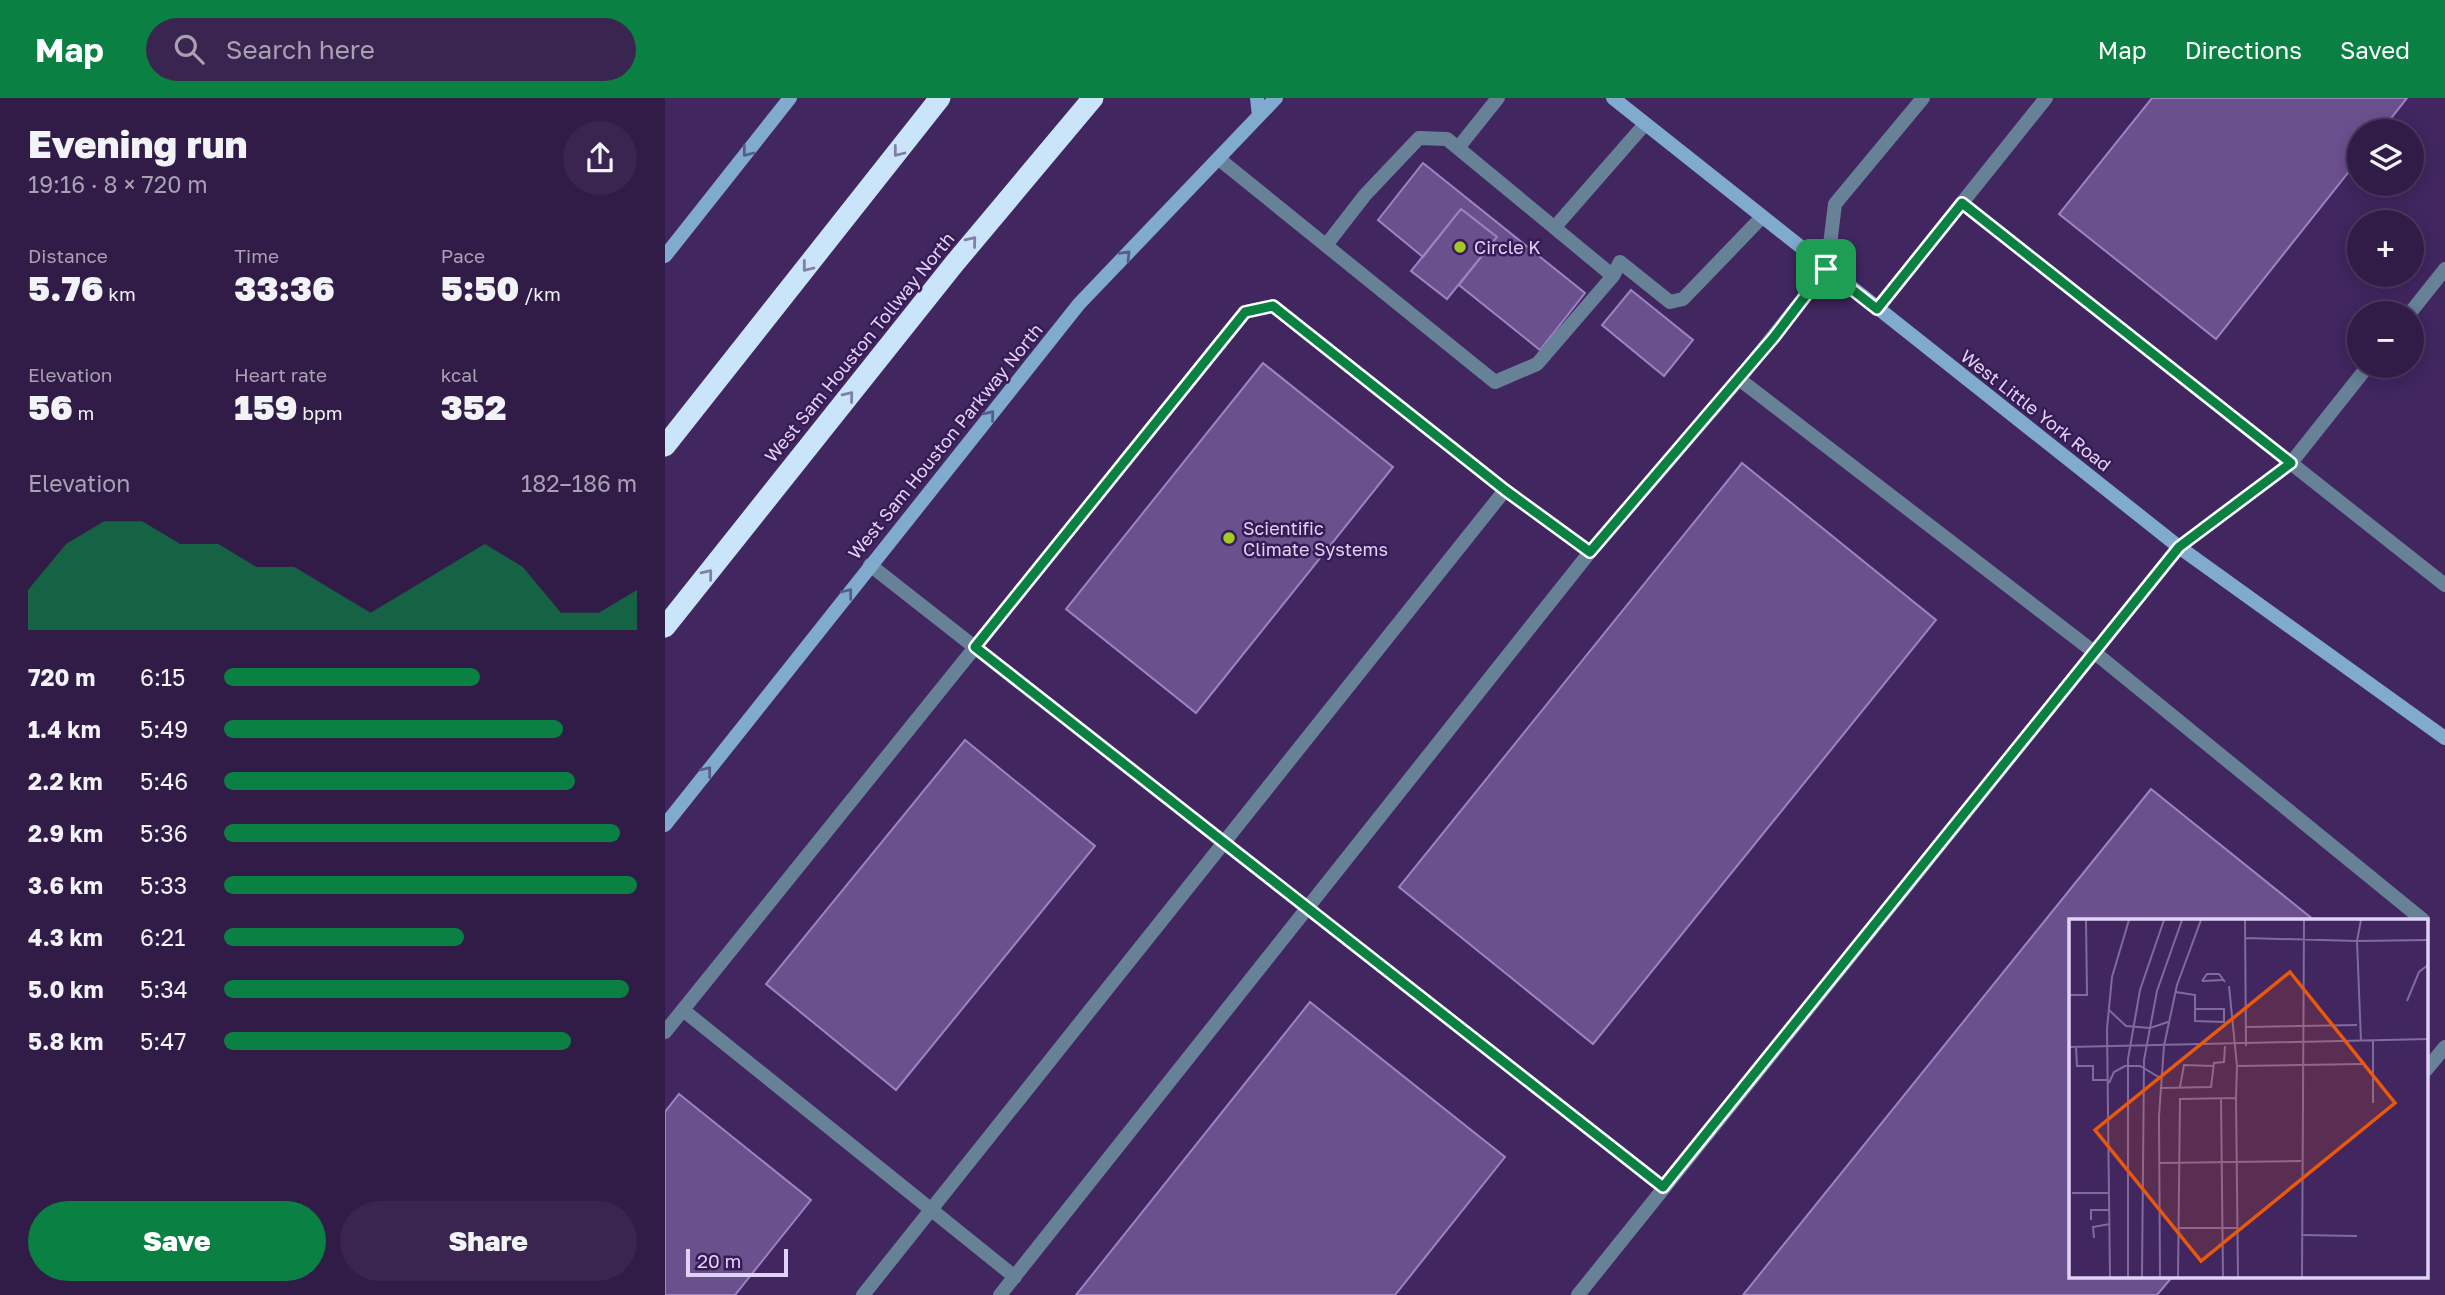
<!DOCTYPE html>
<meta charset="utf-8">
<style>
:root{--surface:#311c48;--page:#39254f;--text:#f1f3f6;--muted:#a8a1b4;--line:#4c3a60;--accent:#0b8043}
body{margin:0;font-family:"Golos Text",sans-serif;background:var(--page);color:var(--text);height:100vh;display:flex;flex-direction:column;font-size:26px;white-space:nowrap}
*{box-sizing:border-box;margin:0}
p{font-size:23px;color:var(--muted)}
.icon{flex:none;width:38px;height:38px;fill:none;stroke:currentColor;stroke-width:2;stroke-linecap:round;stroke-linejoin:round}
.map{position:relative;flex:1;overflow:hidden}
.side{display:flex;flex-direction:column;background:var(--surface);width:665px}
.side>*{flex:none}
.tools{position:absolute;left:1682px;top:21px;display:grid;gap:14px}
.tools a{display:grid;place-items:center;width:77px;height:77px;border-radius:50%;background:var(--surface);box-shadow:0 4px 18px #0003,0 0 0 2px var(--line);font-size:35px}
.scale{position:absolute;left:21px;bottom:18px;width:102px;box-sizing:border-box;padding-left:7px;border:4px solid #e1d3f7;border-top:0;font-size:19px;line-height:24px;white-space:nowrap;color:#e1d3f7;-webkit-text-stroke:5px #371b54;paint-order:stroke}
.pin{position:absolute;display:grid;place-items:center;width:60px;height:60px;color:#fff;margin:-30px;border-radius:14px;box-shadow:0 4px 10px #0006}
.round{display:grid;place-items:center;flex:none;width:74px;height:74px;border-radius:37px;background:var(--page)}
.head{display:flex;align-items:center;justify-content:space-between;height:119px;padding:0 28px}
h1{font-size:38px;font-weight:800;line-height:52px}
.figures{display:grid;grid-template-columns:repeat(3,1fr);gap:10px;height:119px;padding:7px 28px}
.figures div{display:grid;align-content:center}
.figures b{font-size:35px;font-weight:800}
.figures small{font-size:19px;font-weight:400}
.figures p{font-size:19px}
.chart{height:196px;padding:14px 28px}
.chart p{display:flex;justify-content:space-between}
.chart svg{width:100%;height:126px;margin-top:7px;fill:var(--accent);opacity:.7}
.action{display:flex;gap:14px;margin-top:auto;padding:14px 28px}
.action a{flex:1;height:80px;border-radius:42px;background:var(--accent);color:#fff;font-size:28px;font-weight:800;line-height:80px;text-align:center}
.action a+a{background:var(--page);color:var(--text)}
ul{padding:0 28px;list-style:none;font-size:23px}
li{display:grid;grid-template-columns:112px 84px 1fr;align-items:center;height:52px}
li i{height:18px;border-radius:9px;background:var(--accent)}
header{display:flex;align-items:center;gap:42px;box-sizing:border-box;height:98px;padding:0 35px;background:var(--accent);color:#fff}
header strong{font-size:33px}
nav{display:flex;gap:38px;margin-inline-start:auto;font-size:24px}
.search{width:490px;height:63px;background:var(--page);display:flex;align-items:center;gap:18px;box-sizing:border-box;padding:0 24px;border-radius:38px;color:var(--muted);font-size:26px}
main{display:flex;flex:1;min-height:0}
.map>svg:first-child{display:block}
.building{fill:#6b508e;stroke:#9e82c4;stroke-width:2}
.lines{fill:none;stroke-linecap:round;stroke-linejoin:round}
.service{stroke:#678197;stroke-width:14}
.secondary{stroke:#80abce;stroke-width:14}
.motorway{stroke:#cae4fa;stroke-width:21}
.oneway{stroke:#585c8b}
.oneway2{stroke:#8080a7}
.route-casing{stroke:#fff;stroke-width:14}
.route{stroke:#0b8043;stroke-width:9}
.poi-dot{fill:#a3c927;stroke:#371b54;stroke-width:2.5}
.labels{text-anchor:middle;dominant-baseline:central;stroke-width:5;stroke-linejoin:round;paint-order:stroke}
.poi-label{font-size:18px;fill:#e1d3f7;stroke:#371b54;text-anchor:start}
.street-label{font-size:18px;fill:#e1d3f7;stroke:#371b54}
.inset-road{fill:none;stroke:#816b9c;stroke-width:2}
.view{fill:#e8590c;fill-opacity:0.15;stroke:#e8590c;stroke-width:3.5}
.inset-edge{fill:none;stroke:#e1d3f7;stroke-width:3.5}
</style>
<header>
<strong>Map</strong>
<div class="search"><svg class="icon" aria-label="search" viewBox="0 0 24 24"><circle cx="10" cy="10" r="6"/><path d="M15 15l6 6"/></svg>Search here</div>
<nav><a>Map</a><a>Directions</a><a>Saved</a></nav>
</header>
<main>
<section class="side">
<div class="head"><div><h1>Evening run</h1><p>19:16 · 8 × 720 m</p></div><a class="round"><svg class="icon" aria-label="share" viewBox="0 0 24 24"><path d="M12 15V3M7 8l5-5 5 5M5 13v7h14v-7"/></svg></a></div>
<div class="figures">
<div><p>Distance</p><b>5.76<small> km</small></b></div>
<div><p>Time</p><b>33:36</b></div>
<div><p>Pace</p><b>5:50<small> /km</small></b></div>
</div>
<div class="figures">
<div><p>Elevation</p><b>56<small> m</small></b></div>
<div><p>Heart rate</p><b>159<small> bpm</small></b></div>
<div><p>kcal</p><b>352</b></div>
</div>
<div class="chart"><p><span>Elevation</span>182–186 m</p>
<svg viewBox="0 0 160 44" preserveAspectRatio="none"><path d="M0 44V30L10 14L20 6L30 6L40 14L50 14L60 22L70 22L80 30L90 38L100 30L110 22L120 14L130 22L140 38L150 38L160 30V44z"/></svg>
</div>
<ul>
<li><b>720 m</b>6:15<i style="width:62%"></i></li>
<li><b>1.4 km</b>5:49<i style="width:82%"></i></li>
<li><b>2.2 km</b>5:46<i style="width:85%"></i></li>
<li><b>2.9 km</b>5:36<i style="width:96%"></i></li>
<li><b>3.6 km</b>5:33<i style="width:100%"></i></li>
<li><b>4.3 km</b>6:21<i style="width:58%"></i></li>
<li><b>5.0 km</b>5:34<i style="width:98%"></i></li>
<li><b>5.8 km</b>5:47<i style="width:84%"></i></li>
</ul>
<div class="action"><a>Save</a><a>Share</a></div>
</section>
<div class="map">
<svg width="1780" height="1197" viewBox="0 0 1780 1197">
<rect width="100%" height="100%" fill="#412660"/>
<path class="building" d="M 1487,0 L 1742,0 L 1716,33 L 1694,33 L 1694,61 L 1551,241 L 1394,116 Z
M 758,65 L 920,195 L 875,252 L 794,187 L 832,139 L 796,111 L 758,159 L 713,122 Z
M 796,111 L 832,139 L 782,201 L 746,173 Z
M 966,192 L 1028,242 L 999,278 L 937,227 Z
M 598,265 L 728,369 L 531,615 L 401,511 Z
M 1077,365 L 1271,522 L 928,946 L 734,789 Z
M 300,642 L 430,748 L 231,992 L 101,886 Z
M 1486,691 L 1649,822 L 1406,822 L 1406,1178 L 1508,1178 L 1492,1197 L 1078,1197 Z
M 645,904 L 840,1059 L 730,1197 L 411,1197 Z
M 14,996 L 146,1102 L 70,1197 L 0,1197 L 0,1014 Z"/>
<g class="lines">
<path class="service" d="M 793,50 L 833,0
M 554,61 L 830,284 L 872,266 L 948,178 L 955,164 L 1005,204 L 1018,201 L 1097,119
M 1297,105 L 1780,487
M 890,129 L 980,26
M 662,146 L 700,97 L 754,40 L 782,41 L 948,178
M 1212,211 L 1381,0
M 1745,215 L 1780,171
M 1074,281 L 1162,171 L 1170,106 L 1258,0
M 205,467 L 998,1089
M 18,912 L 350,1179
M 0,934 L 580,214 L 608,208 L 840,392 L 925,454 L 1074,281 L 1429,554 L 1758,822
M 1761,972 L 1780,949
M 198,1197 L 840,392
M 335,1197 L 925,454
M 913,1197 L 1514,449 L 1626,365 L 1703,268"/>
<path class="secondary" d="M 592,0 L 594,18
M 948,0 L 1514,449 L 1780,640
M 0,158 L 125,0
M 0,727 L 414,206 L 611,0"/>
<path class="motorway" d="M 0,348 L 275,0
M 0,529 L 289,166 L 428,0"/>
</g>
<defs><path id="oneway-chevron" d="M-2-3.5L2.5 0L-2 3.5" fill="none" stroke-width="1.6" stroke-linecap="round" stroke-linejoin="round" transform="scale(1.75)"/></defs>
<g class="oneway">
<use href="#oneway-chevron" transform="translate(82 54) rotate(128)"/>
<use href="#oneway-chevron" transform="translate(461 157) rotate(-46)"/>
<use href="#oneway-chevron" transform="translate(325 317) rotate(-51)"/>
<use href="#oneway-chevron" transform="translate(183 495) rotate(-52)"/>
<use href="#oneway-chevron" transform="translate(42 673) rotate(-52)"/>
</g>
<g class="oneway2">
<use href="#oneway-chevron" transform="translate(233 54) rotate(128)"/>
<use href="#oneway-chevron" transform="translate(307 143) rotate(-51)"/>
<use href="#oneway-chevron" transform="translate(142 169) rotate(128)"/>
<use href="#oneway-chevron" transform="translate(184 298) rotate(-51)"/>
<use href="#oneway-chevron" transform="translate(43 476) rotate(-51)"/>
</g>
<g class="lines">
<defs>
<path id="route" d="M 1297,105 L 1626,365 L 1514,449 L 998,1089 L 310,549 L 580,214 L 608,208 L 840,392 L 925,454 L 1109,239 L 1161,171 L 1212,211 Z"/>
</defs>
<use href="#route" class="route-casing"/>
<use href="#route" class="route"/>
</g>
<g class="poi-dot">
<circle cx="795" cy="149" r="7"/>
<circle cx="564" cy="440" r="7"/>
</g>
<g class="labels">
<g class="poi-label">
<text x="809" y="149">Circle K</text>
<text x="578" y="430">Scientific<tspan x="578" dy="21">Climate Systems</tspan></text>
</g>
<g class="street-label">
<text transform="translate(194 249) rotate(-51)">West Sam Houston Tollway North</text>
<text transform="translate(1371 312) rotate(38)">West Little York Road</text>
<text transform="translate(280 343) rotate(-51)">West Sam Houston Parkway North</text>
</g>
</g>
<g transform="translate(1404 821)">
<rect width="359" height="359" fill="#412660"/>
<path class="inset-road" d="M 176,1 L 177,127M 176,19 L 288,22 L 292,1M 133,62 L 138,55 L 150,55 L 156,63M 133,62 L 154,61M 160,67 L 168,147M 107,73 L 126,76 L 126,102 L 155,103 L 155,90 L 126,90M 0,76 L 18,76 L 17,1M 338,82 L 350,53 L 359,46M 40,91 L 57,107 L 81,109 L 99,103M 177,108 L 288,106M 292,122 L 288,22 L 359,21M 304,122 L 304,184M 0,128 L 359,120M 7,128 L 8,147 L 24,147 L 24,161 L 39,161M 40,164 L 45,153 L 56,147 L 71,147 L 93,160M 111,168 L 115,146 L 145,147M 92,169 L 142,168 L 145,144 L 155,143 L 156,127M 152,179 L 154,358M 167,179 L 169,358M 90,244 L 232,242M 3,274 L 41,274M 22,301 L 22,291 L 41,291M 109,309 L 169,309M 232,316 L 288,317M 25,319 L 24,308 L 41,305M 41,358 L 38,110 L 43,58 L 60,1M 59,358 L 59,140 L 71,71 L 95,1M 73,358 L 75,141 L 88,72 L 113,1M 91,358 L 90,197 L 95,127 L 108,66 L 132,1M 109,358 L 111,180 L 167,179 L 168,147 L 293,145M 233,358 L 235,1"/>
<path class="view" d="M 221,53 L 326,184 L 132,342 L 26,211 Z"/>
<rect width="359" height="359" class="inset-edge"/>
</g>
</svg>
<div class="tools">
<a><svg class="icon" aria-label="layers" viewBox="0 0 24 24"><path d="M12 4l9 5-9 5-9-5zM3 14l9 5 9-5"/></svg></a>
<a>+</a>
<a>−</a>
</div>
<div class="scale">20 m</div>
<div class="pin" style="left:1161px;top:171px;background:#1e9e55"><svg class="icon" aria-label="arrive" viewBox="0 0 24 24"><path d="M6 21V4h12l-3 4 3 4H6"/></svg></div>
</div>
</main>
